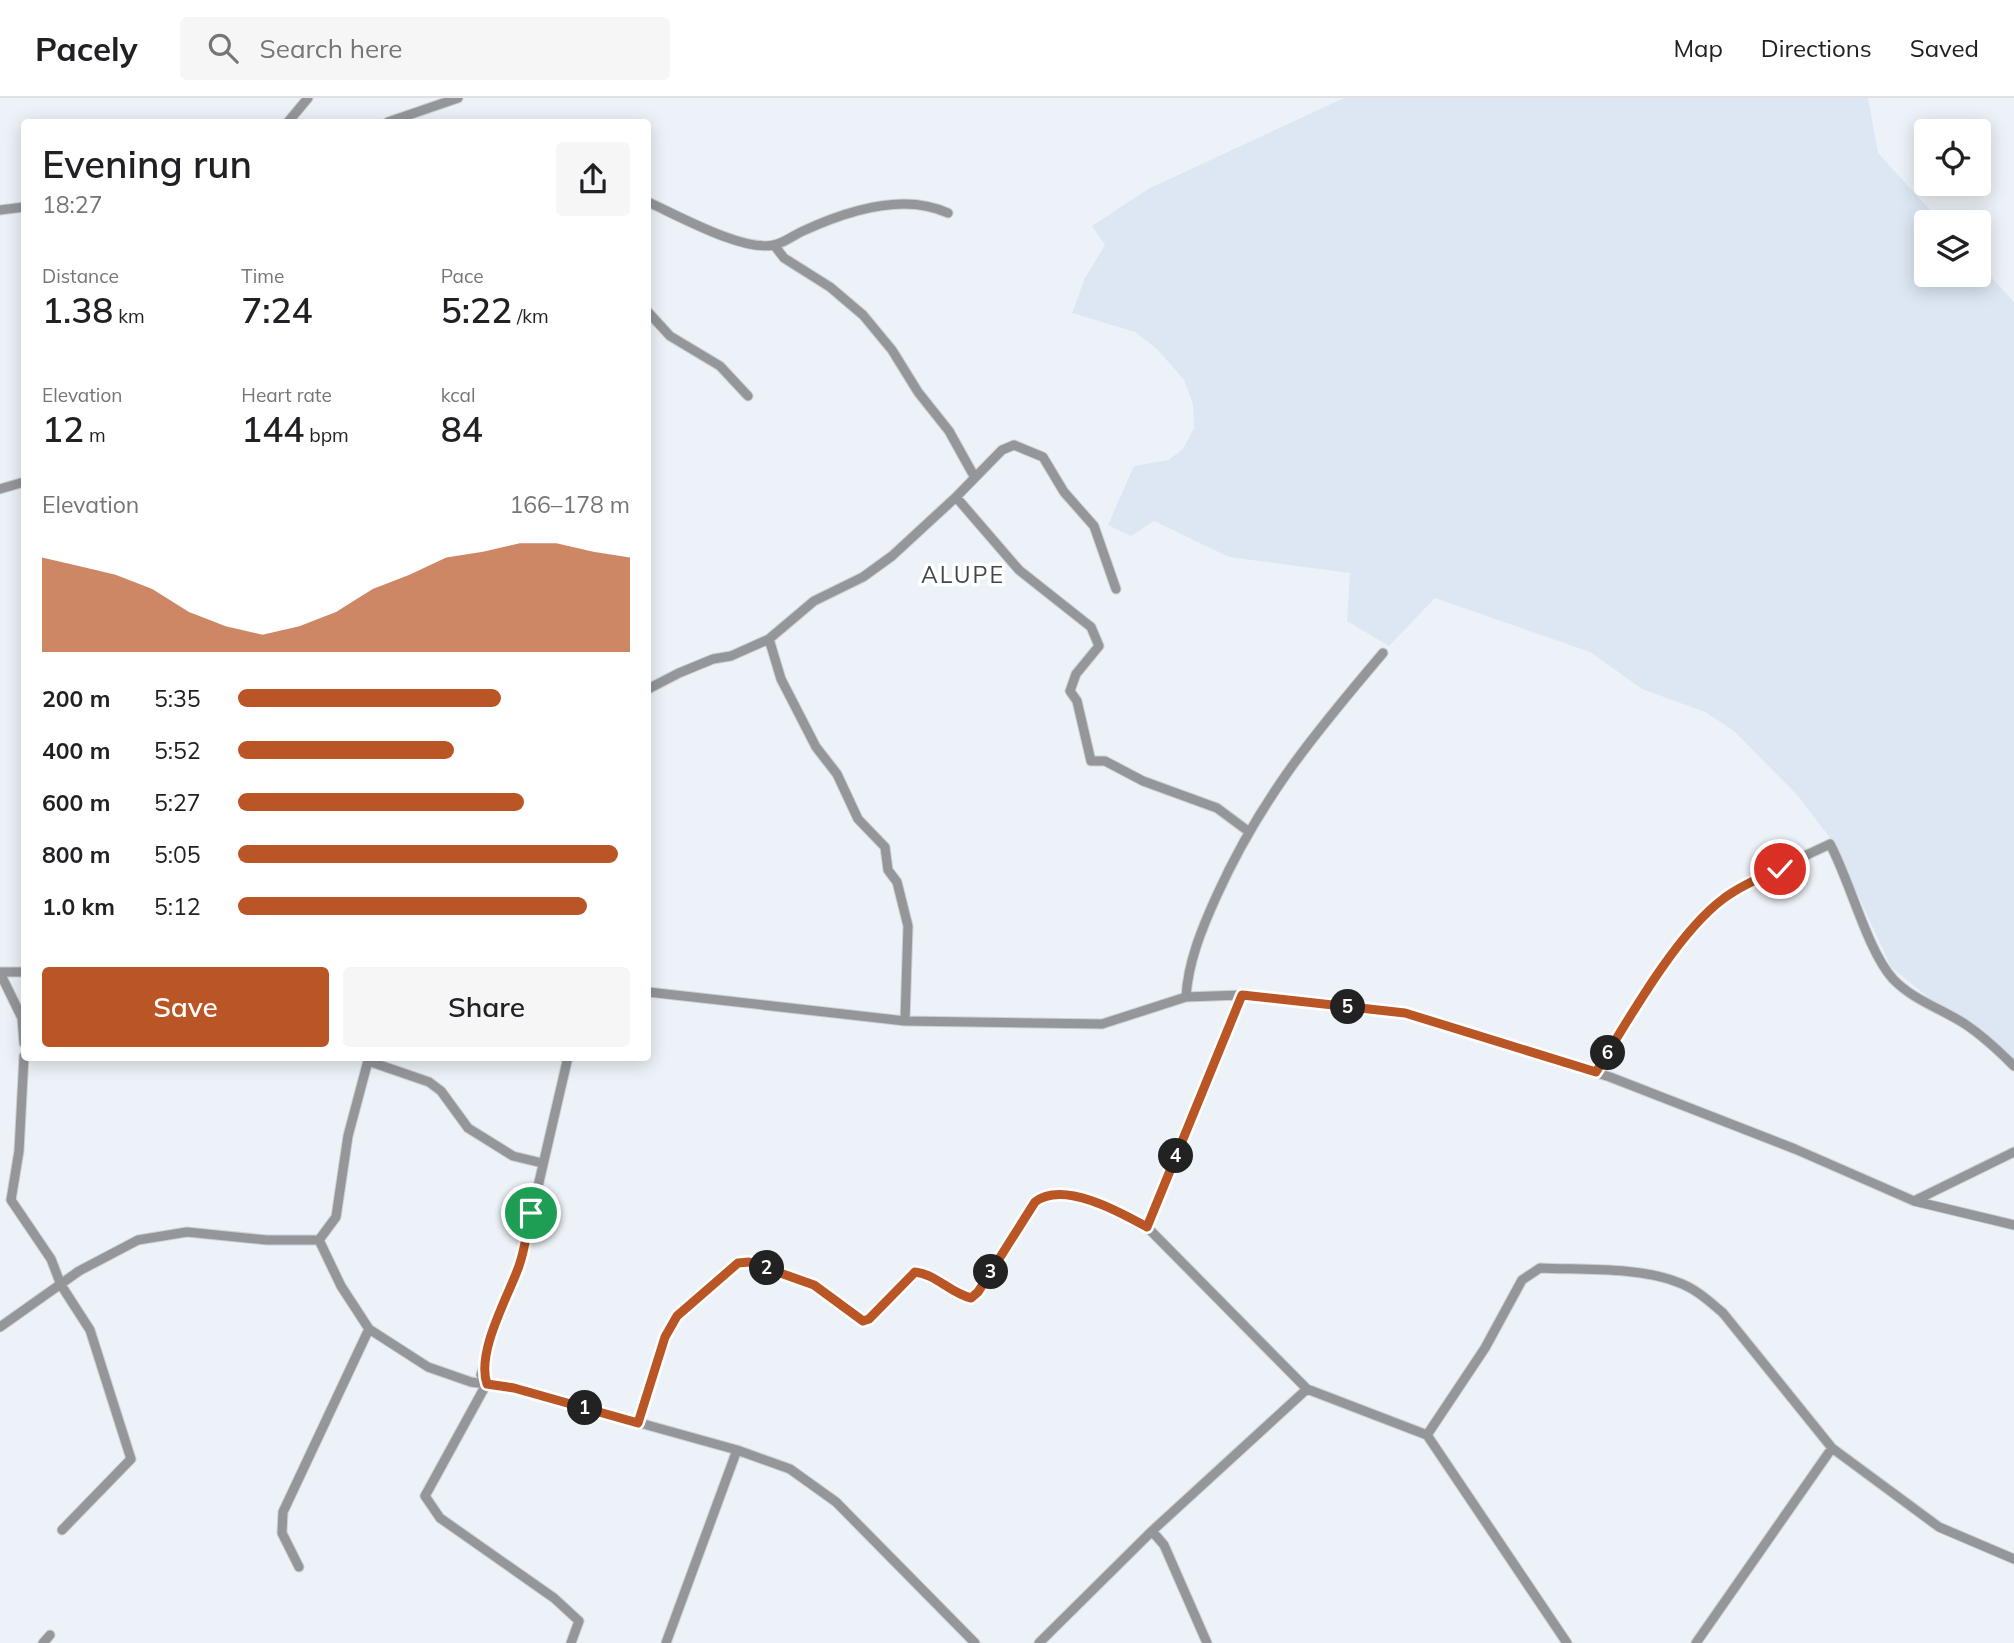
<!DOCTYPE html>
<meta charset="utf-8">
<style>
:root{--surface:#fff;--page:#f6f6f6;--text:#202124;--muted:#757577;--line:#e0e0e0;--accent:#ba5525}
body{margin:0;font-family:Mulish,sans-serif;background:var(--page);color:var(--text);height:100vh;display:flex;flex-direction:column;font-size:26px;white-space:nowrap}
*{box-sizing:border-box;margin:0}
p{font-size:23px;color:var(--muted)}
.icon{flex:none;width:38px;height:38px;fill:none;stroke:currentColor;stroke-width:2;stroke-linecap:round;stroke-linejoin:round}
.map{position:relative;flex:1;overflow:hidden}
.panel{position:absolute;left:21px;top:21px;width:630px;height:942px;display:flex;flex-direction:column;background:var(--surface);border-radius:7px;box-shadow:0 4px 18px #0003}
.panel>*{flex:none}
.controls{position:absolute;left:1914px;top:21px;display:grid;gap:14px}
.controls a{display:grid;place-items:center;width:77px;height:77px;border-radius:7px;background:var(--surface);box-shadow:0 4px 18px #0003;font-size:35px}
.pin{position:absolute;display:grid;place-items:center;width:60px;height:60px;color:#fff;margin:-30px;border:4px solid #fff;border-radius:50%;box-shadow:0 2px 7px #0007}
.km{position:absolute;width:35px;height:35px;margin:-18px;border-radius:50%;background:#222;color:#fff;font-size:19px;line-height:35px;text-align:center}
.round{display:grid;place-items:center;flex:none;width:74px;height:74px;border-radius:7px;background:var(--page)}
.head{display:flex;align-items:center;justify-content:space-between;height:119px;padding:0 21px}
h1{font-size:38px;font-weight:600;line-height:52px}
.metrics{display:grid;grid-template-columns:repeat(3,1fr);gap:10px;height:119px;padding:7px 21px}
.metrics div{display:grid;align-content:center}
.metrics b{font-size:35px;font-weight:600}
.metrics small{font-size:19px;font-weight:400}
.metrics p{font-size:19px}
.chart{height:196px;padding:14px 21px}
.chart p{display:flex;justify-content:space-between}
.chart svg{width:100%;height:126px;margin-top:7px;fill:var(--accent);opacity:.7}
.primary-button{display:flex;gap:14px;margin-top:auto;padding:14px 21px}
.primary-button a{flex:1;height:80px;border-radius:7px;background:var(--accent);color:#fff;font-size:28px;font-weight:600;line-height:80px;text-align:center}
.primary-button a+a{background:var(--page);color:var(--text)}
ul{padding:0 21px;list-style:none;font-size:23px}
li{display:grid;grid-template-columns:112px 84px 1fr;align-items:center;height:52px}
li i{height:18px;border-radius:9px;background:var(--accent)}
header{display:flex;align-items:center;gap:42px;box-sizing:border-box;height:98px;padding:0 35px;background:var(--surface);border-bottom:2px solid var(--line)}
header strong{font-size:33px}
nav{display:flex;gap:38px;margin-inline-start:auto;font-size:24px}
.search{width:490px;height:63px;background:var(--page);display:flex;align-items:center;gap:18px;box-sizing:border-box;padding:0 24px;border-radius:7px;color:var(--muted);font-size:26px}
.map>svg:first-child{display:block}
.built{fill:#dce7f3}
.lines{fill:none;stroke-linecap:round;stroke-linejoin:round}
.minor-casing{stroke:#cbd0d5;stroke-width:11}
.minor{stroke:#949699;stroke-width:9}
.route-casing{stroke:#fff;stroke-width:14}
.route{stroke:#ba5525;stroke-width:9}
.labels{text-anchor:middle;dominant-baseline:central;stroke-width:7;stroke-linejoin:round;paint-order:stroke}
.quarter-label{font-size:23px;letter-spacing:2px;fill:#42464c;stroke:#fff}
</style>
<header>
<strong>Pacely</strong>
<div class="search"><svg class="icon" aria-label="search" viewBox="0 0 24 24"><circle cx="10" cy="10" r="6"/><path d="M15 15l6 6"/></svg>Search here</div>
<nav><a>Map</a><a>Directions</a><a>Saved</a></nav>
</header>
<div class="map">
<svg width="2014" height="1545" viewBox="0 0 2014 1545">
<rect width="100%" height="100%" fill="#edf2f8"/>
<path class="built" d="M 1344,0 L 1868,0 L 1878,55 L 1941,124 L 1927,124 L 1927,177 L 1979,177 L 1979,166 L 2014,204 L 2014,962 L 1988,937 L 1929,900 L 1891,869 L 1834,745 L 1798,698 L 1734,633 L 1705,614 L 1642,591 L 1590,554 L 1435,500 L 1389,548 L 1347,523 L 1350,475 L 1229,459 L 1154,423 L 1131,438 L 1108,427 L 1134,368 L 1168,362 L 1183,351 L 1194,330 L 1193,306 L 1184,282 L 1157,251 L 1135,234 L 1072,215 L 1085,180 L 1105,147 L 1092,128 L 1148,91 Z"/>
<g class="lines">
<defs>
<path id="minor" d="M 288,24 L 308,0
M 388,24 L 458,0
M 648,104 C 677,117 743,154 774,147 C 784,145 794,137 803,133 C 846,113 903,94 948,115
M 0,112 L 24,109
M 774,147 L 784,160 L 830,189 L 863,217 L 892,252 L 918,294 L 949,333 L 974,378
M 648,214 L 670,238 L 720,268 L 748,298
M 0,391 L 24,384
M 956,399 L 1019,472 L 1091,529 L 1099,548 L 1076,576 L 1070,593 L 1077,603 L 1091,663 L 1105,663 L 1143,683 L 1217,710 L 1248,733
M 769,541 L 781,581 L 816,649 L 837,676 L 858,721 L 885,749 L 888,772 L 897,784 L 908,828 L 905,923
M 648,591 L 679,575 L 713,561 L 731,558 L 769,541 L 814,503 L 863,479 L 892,458 L 956,399 L 1002,352 L 1014,347 L 1043,359 L 1064,394 L 1094,428 L 1116,491
M 0,874 L 24,874
M 0,875 L 22,920 L 24,945
M 648,894 L 905,923 L 1102,926 L 1186,899 L 1213,898 L 1242,897 L 1405,915 L 1610,979 L 1795,1051 L 1914,1103 L 2014,1127
M 1186,899 C 1188,864 1202,830 1217,797 C 1261,700 1315,635 1383,555
M 24,958 L 19,1053 L 11,1102 L 51,1161 L 61,1187 L 90,1232 L 131,1361 L 62,1432
M 368,963 L 429,984 L 441,993 L 468,1030 L 513,1058 L 542,1065
M 1596,974 C 1627,925 1678,833 1724,800 C 1756,778 1795,763 1830,746 C 1850,783 1867,852 1893,881 C 1913,902 1942,911 1965,926 C 1983,938 1999,953 2014,968
M 1914,1103 L 2014,1054
M 1147,1129 L 1242,897
M 319,1142 L 336,1119 L 348,1038 L 369,959
M 0,1229 L 79,1173 L 138,1142 L 187,1134 L 267,1142 L 319,1142 L 341,1188 L 369,1231 L 428,1269 L 471,1284 L 514,1290 L 737,1352 L 790,1371 L 836,1404 L 975,1545
M 483,1275 L 487,1285 L 425,1398 L 440,1420 L 554,1500 L 579,1523 L 571,1545
M 481,1277 L 494,1231 L 520,1166 L 568,959
M 638,1325 L 665,1239 L 677,1218 L 738,1165 L 749,1164 L 814,1187 L 863,1223 L 869,1221 L 915,1174 L 924,1175 L 971,1200 L 978,1194 L 1035,1104 C 1063,1082 1120,1114 1147,1129 L 1307,1291
M 1427,1337 L 1485,1250 L 1522,1182 L 1540,1170 C 1581,1172 1639,1169 1677,1184 C 1695,1190 1709,1203 1723,1215 L 1832,1350 L 1939,1429 L 2014,1461
M 1152,1433 L 1164,1447 L 1207,1545
M 299,1469 L 282,1435 L 283,1414 L 369,1231
M 43,1545 L 50,1537
M 666,1545 L 737,1352
M 1039,1545 L 1152,1433 L 1307,1291 L 1427,1337 L 1567,1545
M 1696,1545 L 1832,1350"/>
</defs>
<use href="#minor" class="minor-casing"/>
<use href="#minor" class="minor"/>
</g>
<g class="lines">
<defs>
<path id="route" d="M 531,1115 C 527,1132 525,1151 519,1168 C 508,1199 476,1254 487,1286 L 514,1290 L 638,1325 L 665,1239 L 677,1218 L 738,1165 L 749,1164 L 814,1187 L 863,1223 L 869,1221 L 915,1174 C 936,1176 950,1195 971,1200 L 978,1194 L 1035,1104 C 1063,1082 1120,1114 1147,1129 L 1242,897 L 1405,915 L 1596,974 C 1627,924 1676,836 1723,801 C 1740,788 1760,780 1780,771"/>
</defs>
<use href="#route" class="route-casing"/>
<use href="#route" class="route"/>
</g>
<g class="labels">
<g class="quarter-label">
<text x="963" y="476">ALUPE</text>
</g>
</g>
</svg>
<div class="controls">
<a><svg class="icon" aria-label="locate" viewBox="0 0 24 24"><circle cx="12" cy="12" r="6"/><path d="M12 2v4M12 18v4M2 12h4M18 12h4"/></svg></a>
<a><svg class="icon" aria-label="layers" viewBox="0 0 24 24"><path d="M12 4l9 5-9 5-9-5zM3 14l9 5 9-5"/></svg></a>
</div>
<div class="pin" style="left:531px;top:1115px;background:#1e9e55"><svg class="icon" aria-label="arrive" viewBox="0 0 24 24"><path d="M6 21V4h12l-3 4 3 4H6"/></svg></div>
<div class="pin" style="left:1780px;top:771px;background:#d93025"><svg class="icon" aria-label="check" viewBox="0 0 24 24"><path d="M5 12l5 5 9-10"/></svg></div>
<b class="km" style="left:585px;top:1310px">1</b>
<b class="km" style="left:767px;top:1170px">2</b>
<b class="km" style="left:991px;top:1174px">3</b>
<b class="km" style="left:1176px;top:1058px">4</b>
<b class="km" style="left:1348px;top:909px">5</b>
<b class="km" style="left:1608px;top:955px">6</b>
<section class="panel">
<div class="head"><div><h1>Evening run</h1><p>18:27</p></div><a class="round"><svg class="icon" aria-label="share" viewBox="0 0 24 24"><path d="M12 15V3M7 8l5-5 5 5M5 13v7h14v-7"/></svg></a></div>
<div class="metrics">
<div><p>Distance</p><b>1.38<small> km</small></b></div>
<div><p>Time</p><b>7:24</b></div>
<div><p>Pace</p><b>5:22<small> /km</small></b></div>
</div>
<div class="metrics">
<div><p>Elevation</p><b>12<small> m</small></b></div>
<div><p>Heart rate</p><b>144<small> bpm</small></b></div>
<div><p>kcal</p><b>84</b></div>
</div>
<div class="chart"><p><span>Elevation</span>166–178 m</p>
<svg viewBox="0 0 160 44" preserveAspectRatio="none"><path d="M0 44V11L10 14L20 17L30 22L40 30L50 35L60 38L70 35L80 30L90 22L100 17L110 11L120 9L130 6L140 6L150 9L160 11V44z"/></svg>
</div>
<ul>
<li><b>200 m</b>5:35<i style="width:67%"></i></li>
<li><b>400 m</b>5:52<i style="width:55%"></i></li>
<li><b>600 m</b>5:27<i style="width:73%"></i></li>
<li><b>800 m</b>5:05<i style="width:97%"></i></li>
<li><b>1.0 km</b>5:12<i style="width:89%"></i></li>
</ul>
<div class="primary-button"><a>Save</a><a>Share</a></div>
</section>
</div>
